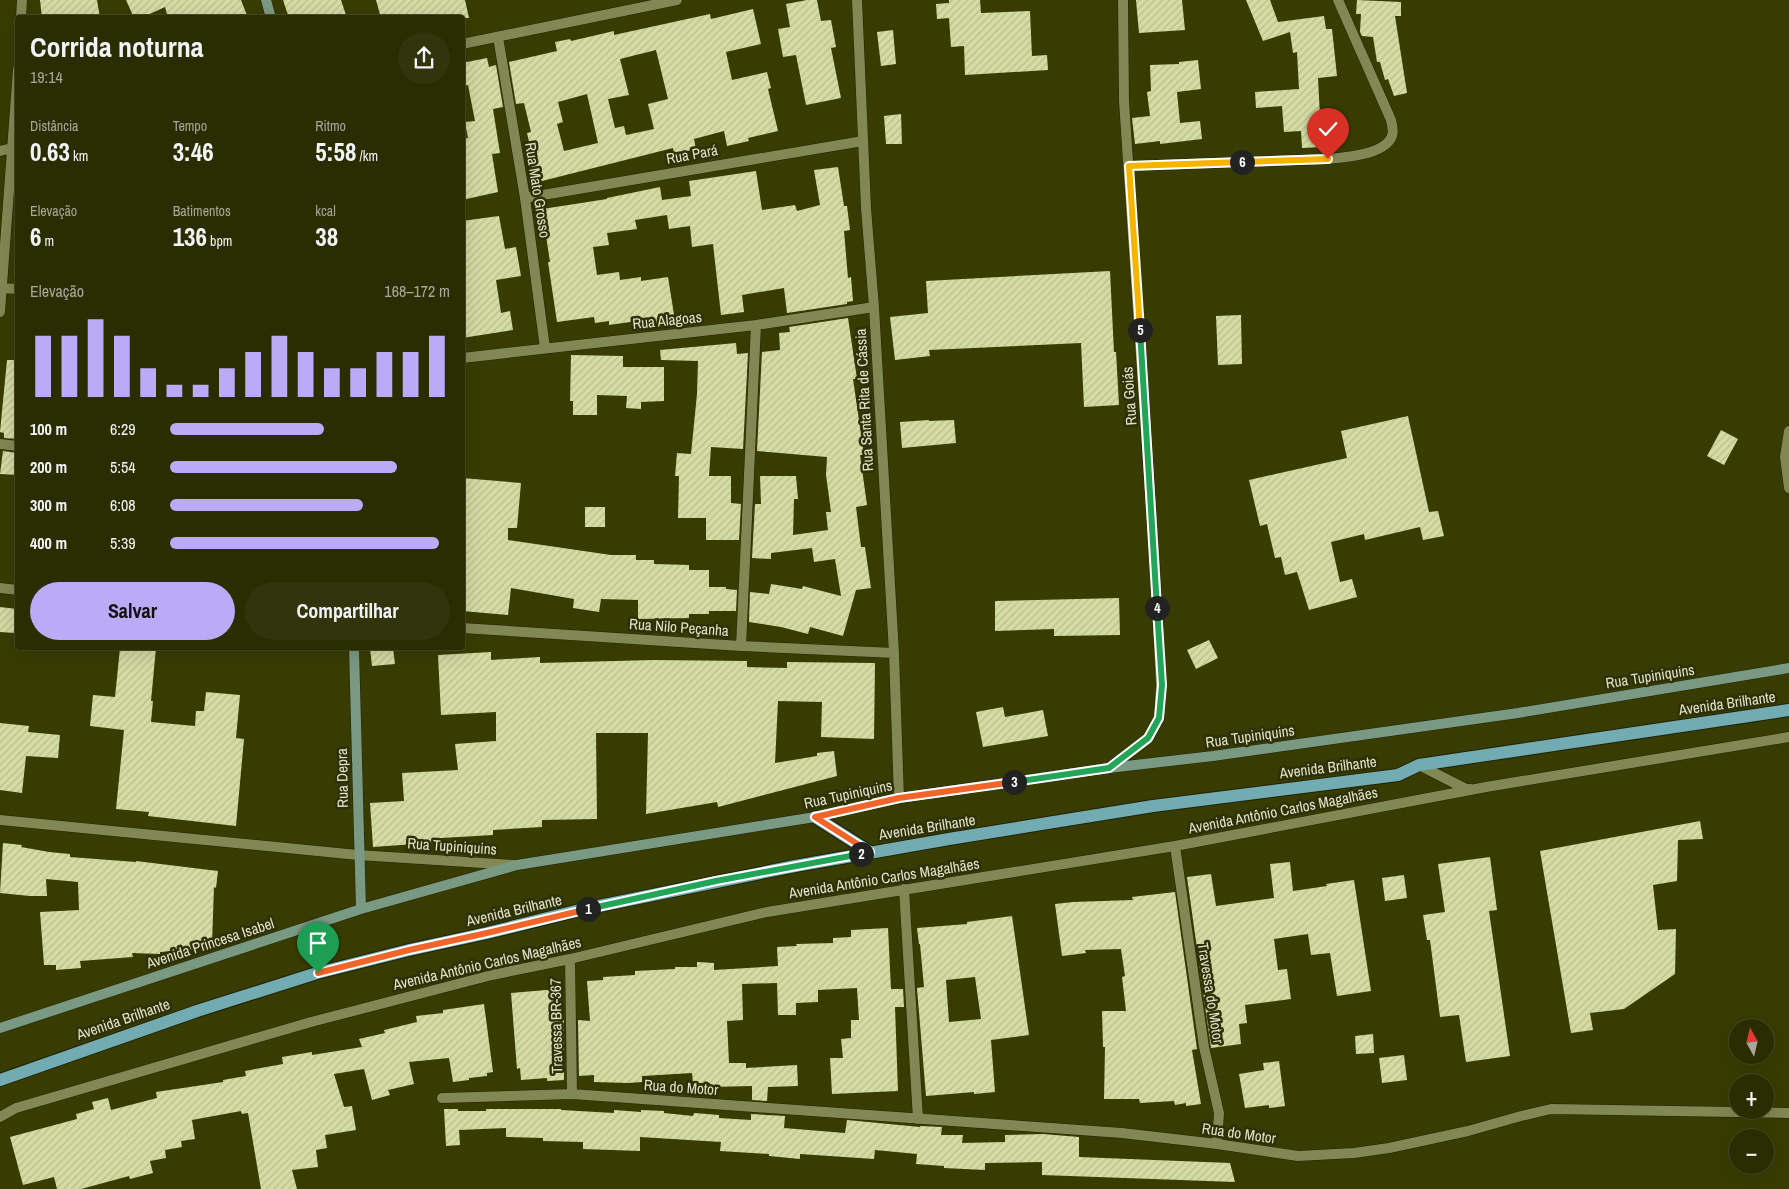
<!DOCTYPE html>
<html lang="pt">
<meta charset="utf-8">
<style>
:root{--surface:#2a2d02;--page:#32350c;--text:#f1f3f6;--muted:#a5a899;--line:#464924;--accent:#bbaaf6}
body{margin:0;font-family:"Archivo Narrow",sans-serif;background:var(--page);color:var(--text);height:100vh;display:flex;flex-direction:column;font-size:19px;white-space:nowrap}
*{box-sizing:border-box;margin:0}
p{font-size:16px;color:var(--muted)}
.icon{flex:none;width:28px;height:28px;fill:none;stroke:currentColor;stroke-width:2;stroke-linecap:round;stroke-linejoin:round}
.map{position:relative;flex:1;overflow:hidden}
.drawer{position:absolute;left:15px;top:15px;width:450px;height:635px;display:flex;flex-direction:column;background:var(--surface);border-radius:5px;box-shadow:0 5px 20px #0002,0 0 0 1px var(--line)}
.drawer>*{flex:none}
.needle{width:32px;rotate:352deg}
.tools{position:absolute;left:1729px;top:1019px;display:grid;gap:10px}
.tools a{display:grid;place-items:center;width:45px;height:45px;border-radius:50%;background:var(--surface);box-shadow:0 5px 20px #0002,0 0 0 1px var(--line);font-size:25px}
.pin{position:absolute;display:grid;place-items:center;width:42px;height:42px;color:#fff;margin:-51px -21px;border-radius:50% 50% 50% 0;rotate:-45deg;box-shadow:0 0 5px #0007}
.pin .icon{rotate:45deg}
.km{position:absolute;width:25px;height:25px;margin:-12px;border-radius:50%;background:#222;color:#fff;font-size:14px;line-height:25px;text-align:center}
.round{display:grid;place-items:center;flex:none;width:52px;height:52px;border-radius:26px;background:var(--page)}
.head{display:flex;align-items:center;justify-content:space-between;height:85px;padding:0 15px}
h1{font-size:28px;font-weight:700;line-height:38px}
.stats{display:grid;grid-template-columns:repeat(3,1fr);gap:8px;height:85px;padding:5px 15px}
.stats div{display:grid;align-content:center}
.stats b{font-size:25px;font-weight:700}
.stats small{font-size:14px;font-weight:400}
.stats p{font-size:14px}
.chart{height:140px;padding:10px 15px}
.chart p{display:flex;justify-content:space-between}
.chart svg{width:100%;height:90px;margin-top:5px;stroke:var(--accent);stroke-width:6}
.primary-button{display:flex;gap:10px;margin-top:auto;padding:10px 15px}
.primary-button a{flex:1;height:58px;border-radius:30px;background:var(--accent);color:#111;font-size:20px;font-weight:700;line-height:58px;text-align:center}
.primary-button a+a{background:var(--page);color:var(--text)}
ul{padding:0 15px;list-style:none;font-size:16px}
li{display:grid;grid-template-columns:80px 60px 1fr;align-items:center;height:38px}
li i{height:12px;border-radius:6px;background:var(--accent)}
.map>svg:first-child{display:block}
.building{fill:url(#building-hatch);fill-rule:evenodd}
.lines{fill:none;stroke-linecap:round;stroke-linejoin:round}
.street-casing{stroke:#202200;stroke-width:11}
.secondary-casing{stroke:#202200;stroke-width:11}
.primary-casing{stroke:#202200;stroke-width:14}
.street{stroke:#828853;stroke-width:10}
.secondary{stroke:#7a9983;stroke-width:10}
.primary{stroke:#72abb2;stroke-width:12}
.split-1-casing{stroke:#fff;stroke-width:10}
.split-2-casing{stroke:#fff;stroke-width:10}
.split-3-casing{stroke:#fff;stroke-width:10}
.split-4-casing{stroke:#fff;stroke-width:10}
.split-5-casing{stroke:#fff;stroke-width:10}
.split-6-casing{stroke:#fff;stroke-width:10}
.split-7-casing{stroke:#fff;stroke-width:10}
.split-1{stroke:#f0652b;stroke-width:6}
.split-2{stroke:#22a559;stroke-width:6}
.split-3{stroke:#f0652b;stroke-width:6}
.split-4{stroke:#22a559;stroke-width:6}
.split-5{stroke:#22a559;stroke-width:6}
.split-6{stroke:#f5b400;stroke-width:6}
.split-7{stroke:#f5b400;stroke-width:6}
.labels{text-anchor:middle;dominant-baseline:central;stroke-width:5;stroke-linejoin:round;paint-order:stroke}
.street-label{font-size:15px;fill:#dfe3c7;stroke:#2e3108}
</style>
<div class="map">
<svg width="1789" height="1189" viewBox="0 0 1789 1189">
<defs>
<pattern id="building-hatch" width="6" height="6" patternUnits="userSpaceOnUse" patternTransform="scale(1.25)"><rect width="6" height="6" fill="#d4dba3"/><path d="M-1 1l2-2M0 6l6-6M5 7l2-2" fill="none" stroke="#b7bd8e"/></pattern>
</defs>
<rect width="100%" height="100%" fill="#383c03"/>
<path class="building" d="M 40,0 L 97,0 L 100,18 L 42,18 Z
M 126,0 L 241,0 L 248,18 L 168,18 L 165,7 L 141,18 L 134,18 Z
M 283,0 L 341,0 L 347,18 L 289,18 Z
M 376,0 L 465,0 L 469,18 L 381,18 Z
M 807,0 L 817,0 L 821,21 L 831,20 L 836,47 L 831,48 L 841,98 L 806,105 L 796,55 L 783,57 L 778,29 L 790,27 L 786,4 Z
M 949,0 L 980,0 L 981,13 L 1030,11 L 1032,56 L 1047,55 L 1048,70 L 965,75 L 964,46 L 951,47 L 949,18 L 937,19 L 936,4 L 949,3 Z
M 1136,0 L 1182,0 L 1185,30 L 1139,33 Z
M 1246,0 L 1270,0 L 1278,22 L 1324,16 L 1326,29 L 1332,29 L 1337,76 L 1318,78 L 1320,117 L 1341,115 L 1344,141 L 1322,143 L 1322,147 L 1302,148 L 1301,131 L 1284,132 L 1282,106 L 1256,108 L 1255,92 L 1299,89 L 1297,52 L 1293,53 L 1290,32 L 1263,41 Z
M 1357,0 L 1401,2 L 1401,16 L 1395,16 L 1407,93 L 1394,96 L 1388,79 L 1385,80 L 1380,62 L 1377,62 L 1373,37 L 1362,36 L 1360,32 L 1361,14 L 1356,14 Z
M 753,9 L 761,44 L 726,52 L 732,80 L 767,72 L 771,88 L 768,89 L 778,131 L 748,138 L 749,141 L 727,146 L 724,131 L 694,139 L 696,149 L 674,154 L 673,148 L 534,183 L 528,157 L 532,155 L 527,133 L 531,132 L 524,103 L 516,104 L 509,62 L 557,51 L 555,42 L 570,39 L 571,41 L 614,31 L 614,35 L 710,14 L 711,19 ZM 656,50 L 668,99 L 648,104 L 654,129 L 626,135 L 624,126 L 615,128 L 608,99 L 629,95 L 620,59 ZM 587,94 L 598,143 L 564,151 L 557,124 L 563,122 L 558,102 Z
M 893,30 L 896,64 L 881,66 L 877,32 Z
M 487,58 L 489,67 L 496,65 L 503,107 L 493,109 L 500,153 L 492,154 L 498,192 L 462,200 L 462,139 L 468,138 L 465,122 L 475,121 L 468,85 L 462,86 L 462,63 Z
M 1198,60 L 1201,89 L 1177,92 L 1180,123 L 1200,121 L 1202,139 L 1160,144 L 1160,141 L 1135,144 L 1132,118 L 1150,116 L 1147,92 L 1151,91 L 1150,65 L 1179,64 L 1179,62 Z
M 901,114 L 902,144 L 886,144 L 884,116 Z
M 838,167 L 844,206 L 847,206 L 850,230 L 844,231 L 848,278 L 851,277 L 853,301 L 847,302 L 847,304 L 787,313 L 784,288 L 742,295 L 744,312 L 721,315 L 713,244 L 692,247 L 690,226 L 669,229 L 667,215 L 635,220 L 637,229 L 607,233 L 609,245 L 593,247 L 597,275 L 619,272 L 620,280 L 641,277 L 641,281 L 668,277 L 675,321 L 644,325 L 644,320 L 609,325 L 609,321 L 595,323 L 594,317 L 557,322 L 548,262 L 550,262 L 545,229 L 538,230 L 536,210 L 607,199 L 607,198 L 660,187 L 662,200 L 691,196 L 689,181 L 756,171 L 762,210 L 795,205 L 797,211 L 820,205 L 814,170 Z
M 499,216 L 505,249 L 516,247 L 521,276 L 496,280 L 501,313 L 510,311 L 513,330 L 462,338 L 462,242 L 465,241 L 462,221 Z
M 1110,271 L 1114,352 L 1116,352 L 1119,405 L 1084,407 L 1081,343 L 929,350 L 930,356 L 895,360 L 890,317 L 928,313 L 926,281 Z
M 1241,315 L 1242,364 L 1218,365 L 1216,316 Z
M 848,318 L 857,379 L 853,379 L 864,455 L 860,455 L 867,505 L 856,507 L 861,547 L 865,547 L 871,588 L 856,590 L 843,636 L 810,627 L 808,634 L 781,627 L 749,622 L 750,592 L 769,594 L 771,584 L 802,589 L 803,586 L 841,596 L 835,559 L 814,562 L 812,548 L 771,553 L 771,559 L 752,558 L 755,504 L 761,504 L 760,476 L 796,476 L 798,499 L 794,499 L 793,535 L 828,530 L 826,512 L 831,512 L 826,475 L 827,457 L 757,451 L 762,352 L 780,350 L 779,333 L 790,332 L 789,327 Z
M 736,343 L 737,354 L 748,353 L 743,449 L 711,447 L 709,476 L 731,476 L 731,503 L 741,504 L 739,540 L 706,540 L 706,518 L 678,518 L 679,476 L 675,476 L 677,453 L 691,454 L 697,394 L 698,361 L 661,360 L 660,350 Z
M 571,355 L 623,356 L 623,367 L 664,367 L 664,401 L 641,402 L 641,409 L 626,408 L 627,396 L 597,395 L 597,415 L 573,415 L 573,401 L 570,401 Z
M 7,360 L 18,360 L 18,439 L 4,438 L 4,433 L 0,432 Z
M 1408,416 L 1429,512 L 1438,511 L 1444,536 L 1423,540 L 1420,527 L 1365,540 L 1364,534 L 1331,542 L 1340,582 L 1352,579 L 1357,597 L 1309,610 L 1297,572 L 1285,575 L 1281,557 L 1275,558 L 1267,524 L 1260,526 L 1249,480 L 1347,458 L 1341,431 Z
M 929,420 L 929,421 L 954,420 L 956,443 L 902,448 L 900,422 Z
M 1721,430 L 1738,439 L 1724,465 L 1707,456 Z
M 3,451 L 18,453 L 18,475 L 0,474 Z
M 462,478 L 521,483 L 517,528 L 508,528 L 508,540 L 611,555 L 636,555 L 636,560 L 654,560 L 654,564 L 689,565 L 689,570 L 709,570 L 709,587 L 726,587 L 726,589 L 737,590 L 736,611 L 709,611 L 709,614 L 689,614 L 689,618 L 638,619 L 638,600 L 601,599 L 599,612 L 573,608 L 574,599 L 511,588 L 508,615 L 462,611 Z
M 585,507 L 605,507 L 605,527 L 585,527 Z
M 1119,598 L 1120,635 L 1054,636 L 1054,629 L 995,631 L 995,601 Z
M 0,607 L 17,609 L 15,633 L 0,632 Z
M 1209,640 L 1218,658 L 1196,669 L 1187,650 Z
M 120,648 L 156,648 L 151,701 L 153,701 L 151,722 L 195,726 L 196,711 L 204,711 L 206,692 L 240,695 L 236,738 L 244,739 L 236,826 L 148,816 L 149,812 L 116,809 L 124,730 L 90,726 L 93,695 L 115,697 Z
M 370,648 L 393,648 L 395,664 L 372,666 Z
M 491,652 L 491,660 L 540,657 L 540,663 L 653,660 L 747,661 L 747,667 L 787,668 L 787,662 L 875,663 L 874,739 L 821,737 L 822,702 L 778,701 L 775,763 L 817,756 L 817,753 L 834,751 L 837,776 L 718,807 L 717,802 L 646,814 L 648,733 L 596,733 L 597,819 L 542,820 L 542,827 L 493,830 L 493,835 L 441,838 L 442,842 L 373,847 L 370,803 L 404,801 L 402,773 L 458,770 L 455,744 L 496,741 L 496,712 L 441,715 L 438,655 Z
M 1003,707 L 1005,717 L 1043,710 L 1048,736 L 983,747 L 976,712 Z
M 0,723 L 29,726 L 28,732 L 60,735 L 58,758 L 26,756 L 22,793 L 0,790 Z
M 1700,821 L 1703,839 L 1678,840 L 1677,881 L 1653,885 L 1658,930 L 1676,929 L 1675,974 L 1624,1009 L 1590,1013 L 1593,1030 L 1571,1033 L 1540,851 Z
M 3,843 L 22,845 L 21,847 L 49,852 L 70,854 L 70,857 L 136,862 L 136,861 L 218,871 L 216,888 L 214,887 L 212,943 L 199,942 L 199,949 L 160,952 L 160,954 L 132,953 L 133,957 L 80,961 L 81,968 L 56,970 L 56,965 L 44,965 L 40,912 L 79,910 L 78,882 L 46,879 L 47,896 L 30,896 L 0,893 Z
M 1490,857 L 1497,910 L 1489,911 L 1510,1056 L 1466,1062 L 1459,1015 L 1440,1017 L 1430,940 L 1427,940 L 1423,915 L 1445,912 L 1438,864 Z
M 1290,862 L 1293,891 L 1327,886 L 1326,884 L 1354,880 L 1371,991 L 1337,996 L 1330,953 L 1311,955 L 1308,934 L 1274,939 L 1278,970 L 1287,969 L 1291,999 L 1245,1005 L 1247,1023 L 1239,1024 L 1241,1044 L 1211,1048 L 1187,877 L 1211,874 L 1216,906 L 1274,898 L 1270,864 Z
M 1404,875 L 1407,898 L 1385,901 L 1382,878 Z
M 1175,892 L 1197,1049 L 1192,1050 L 1201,1104 L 1186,1106 L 1186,1103 L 1175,1105 L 1174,1101 L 1140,1103 L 1139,1099 L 1104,1099 L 1105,1047 L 1103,1047 L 1102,1011 L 1126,1011 L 1122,977 L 1125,976 L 1121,949 L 1085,950 L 1086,953 L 1062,956 L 1055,904 L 1073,902 L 1133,900 L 1132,897 Z
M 1012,916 L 1029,1035 L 991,1040 L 995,1092 L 974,1094 L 974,1092 L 926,1096 L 917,988 L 924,987 L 920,944 L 919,944 L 917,928 L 967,924 L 967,922 ZM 975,977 L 981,1019 L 949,1022 L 946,980 Z
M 888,928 L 891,989 L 903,989 L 904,1007 L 895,1007 L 898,1091 L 832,1094 L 830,1058 L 843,1058 L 841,1039 L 851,1038 L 851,1020 L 859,1020 L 857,988 L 818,990 L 818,1002 L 796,1003 L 796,1015 L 778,1015 L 777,983 L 742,984 L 743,1020 L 727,1021 L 729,1063 L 746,1063 L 746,1068 L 797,1065 L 798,1086 L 768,1087 L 767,1101 L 752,1100 L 752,1086 L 710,1087 L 710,1083 L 693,1083 L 692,1073 L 642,1076 L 642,1082 L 628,1083 L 594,1082 L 594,1075 L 579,1076 L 578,1020 L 590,1021 L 587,981 L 603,980 L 603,977 L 635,975 L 635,971 L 675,969 L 675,967 L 697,967 L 697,962 L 714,963 L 714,970 L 778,966 L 777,947 L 797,946 L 796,944 L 833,943 L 833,938 L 851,937 L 851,930 Z
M 558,989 L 561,1019 L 564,1019 L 564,1080 L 547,1081 L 547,1078 L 521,1080 L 520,1068 L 517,1069 L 511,993 Z
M 484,1004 L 493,1072 L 487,1073 L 487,1076 L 469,1078 L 469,1080 L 453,1082 L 449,1058 L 409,1062 L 414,1084 L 388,1090 L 390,1095 L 372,1100 L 364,1069 L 334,1074 L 344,1107 L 352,1106 L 356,1130 L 325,1135 L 327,1148 L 316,1150 L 318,1167 L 292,1170 L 297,1189 L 261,1189 L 248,1113 L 242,1114 L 241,1111 L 192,1120 L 195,1139 L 181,1141 L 182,1147 L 165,1150 L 166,1158 L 150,1161 L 153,1173 L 130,1179 L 129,1176 L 81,1189 L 57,1189 L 54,1177 L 23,1185 L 10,1137 L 77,1119 L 76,1114 L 94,1109 L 92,1102 L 108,1098 L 111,1110 L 157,1098 L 156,1092 L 223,1082 L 223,1080 L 246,1076 L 245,1071 L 283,1064 L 282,1057 L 312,1052 L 312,1055 L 362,1047 L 359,1039 L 385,1033 L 384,1030 L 417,1022 L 416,1016 L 443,1013 L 443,1010 Z
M 1373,1034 L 1374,1053 L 1356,1054 L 1355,1036 Z
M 1404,1055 L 1407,1080 L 1382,1083 L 1379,1058 Z
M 1279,1061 L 1285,1106 L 1269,1108 L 1269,1105 L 1245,1108 L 1239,1074 L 1264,1070 L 1263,1063 Z
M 444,1109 L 458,1109 L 458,1111 L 486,1111 L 486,1109 L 561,1109 L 561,1110 L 614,1113 L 614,1110 L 641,1112 L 641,1110 L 664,1111 L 664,1113 L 693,1116 L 694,1113 L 719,1115 L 719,1118 L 751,1120 L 751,1114 L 785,1116 L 784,1128 L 845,1133 L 847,1120 L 920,1127 L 920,1126 L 942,1127 L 941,1135 L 963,1135 L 962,1143 L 1005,1142 L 1005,1135 L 1043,1134 L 1079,1137 L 1079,1157 L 1230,1163 L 1235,1182 L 1042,1175 L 1042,1162 L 985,1163 L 985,1170 L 944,1168 L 944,1166 L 916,1164 L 917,1154 L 875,1150 L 874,1159 L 800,1154 L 800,1159 L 769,1156 L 769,1154 L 720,1151 L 721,1142 L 640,1137 L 640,1151 L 583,1149 L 583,1142 L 543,1141 L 543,1138 L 506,1137 L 506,1128 L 459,1130 L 460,1145 L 446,1146 Z"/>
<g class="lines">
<defs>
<path id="street" d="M 857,0 L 866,208 L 874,307 L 894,653 L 899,798
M 21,18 L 22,0
M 498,37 L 525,198 L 545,348
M 462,44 L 677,0
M 0,151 L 17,147
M 1129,166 L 1328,159 C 1345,157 1385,155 1392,136 C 1394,131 1392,125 1391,120 L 1338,0
M 525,198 L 863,141
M 2,288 L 18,289
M 0,312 L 18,69
M 462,358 L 756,325 L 874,307
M 1789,431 L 1785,457 L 1789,488
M 0,444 L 18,446
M 0,588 L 18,590
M 462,628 L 741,646 L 894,653
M 741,646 L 756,325
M 1419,765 L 1466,789 L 1470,789
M 1109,768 L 1148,739 L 1159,718 L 1161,685 L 1155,568 L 1124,101 L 1123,0
M 0,820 L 358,855 L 514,865
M 1175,846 L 1204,1047 L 1219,1113 L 1217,1144
M 904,889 L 918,1119
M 570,959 L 572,1094
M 442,1098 L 572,1094 L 1122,1133 L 1217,1144 L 1298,1156 L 1354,1153 L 1389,1148 L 1468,1131 L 1521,1116 L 1551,1109 L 1789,1113
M 0,1117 L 16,1108 L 311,1022 L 492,975 L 570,959 L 767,912 L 1175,846 L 1486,787 L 1789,737"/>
<path id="secondary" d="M 266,0 L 271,18
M 354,648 L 361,909
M 0,1028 L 361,909 L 517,865 L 815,817 L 899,798 L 1109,768 L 1213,756 L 1518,713 L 1789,668"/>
<path id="primary" d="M 815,817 L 870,852
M 0,1080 L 197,1011 L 317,973 L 409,950 L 487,933 L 584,909 L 795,866 L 949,839 L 1153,806 L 1398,775 L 1419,765 L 1789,710"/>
</defs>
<use href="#street" class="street-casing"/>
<use href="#secondary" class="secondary-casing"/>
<use href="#primary" class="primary-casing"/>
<use href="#street" class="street"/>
<use href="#secondary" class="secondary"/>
<use href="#primary" class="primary"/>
</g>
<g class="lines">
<defs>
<path id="split-1" d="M 318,973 L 409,950 L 487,933 L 588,909"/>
<path id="split-2" d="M 588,909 L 716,881 L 861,854"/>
<path id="split-3" d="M 861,854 L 870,852 L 815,817 L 899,798 L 1014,782"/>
<path id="split-4" d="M 1014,782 L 1109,768 L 1148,738 L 1159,718 L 1162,685 L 1157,608"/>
<path id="split-5" d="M 1140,330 L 1157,608"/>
<path id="split-6" d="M 1140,330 L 1129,166 L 1242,162"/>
<path id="split-7" d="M 1242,162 L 1328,159"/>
</defs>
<use href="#split-1" class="split-1-casing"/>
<use href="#split-2" class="split-2-casing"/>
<use href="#split-3" class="split-3-casing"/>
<use href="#split-4" class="split-4-casing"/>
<use href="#split-5" class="split-5-casing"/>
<use href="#split-6" class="split-6-casing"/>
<use href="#split-7" class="split-7-casing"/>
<use href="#split-1" class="split-1"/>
<use href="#split-2" class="split-2"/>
<use href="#split-3" class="split-3"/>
<use href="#split-4" class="split-4"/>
<use href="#split-5" class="split-5"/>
<use href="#split-6" class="split-6"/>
<use href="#split-7" class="split-7"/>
</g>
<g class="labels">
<g class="street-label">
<text transform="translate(692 154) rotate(-10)">Rua Pará</text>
<text transform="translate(538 190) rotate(81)">Rua Mato Grosso</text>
<text transform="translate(667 320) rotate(-6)">Rua Alagoas</text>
<text transform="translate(1129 396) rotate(-94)">Rua Goiás</text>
<text transform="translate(864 400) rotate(-93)">Rua Santa Rita de Cássia</text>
<text transform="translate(679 627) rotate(4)">Rua Nilo Peçanha</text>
<text transform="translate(1650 676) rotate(-9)">Rua Tupiniquins</text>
<text transform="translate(1727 703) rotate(-8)">Avenida Brilhante</text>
<text transform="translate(1250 736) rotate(-8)">Rua Tupiniquins</text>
<text transform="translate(1328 767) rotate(-7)">Avenida Brilhante</text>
<text transform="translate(342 778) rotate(-91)">Rua Depra</text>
<text transform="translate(848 794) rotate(-12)">Rua Tupiniquins</text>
<text transform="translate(1283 810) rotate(-11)">Avenida Antônio Carlos Magalhães</text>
<text transform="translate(927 827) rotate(-9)">Avenida Brilhante</text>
<text transform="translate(452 846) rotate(4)">Rua Tupiniquins</text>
<text transform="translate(884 878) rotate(-9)">Avenida Antônio Carlos Magalhães</text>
<text transform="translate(514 910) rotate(-13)">Avenida Brilhante</text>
<text transform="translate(210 943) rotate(-18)">Avenida Princesa Isabel</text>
<text transform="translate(487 963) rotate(-13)">Avenida Antônio Carlos Magalhães</text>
<text transform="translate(1211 993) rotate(81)">Travessa do Motor</text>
<text transform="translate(123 1019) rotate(-19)">Avenida Brilhante</text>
<text transform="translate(556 1026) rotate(-91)">Travessa BR-367</text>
<text transform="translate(681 1087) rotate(4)">Rua do Motor</text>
<text transform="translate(1239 1133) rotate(8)">Rua do Motor</text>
</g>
</g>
</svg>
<div class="tools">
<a><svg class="needle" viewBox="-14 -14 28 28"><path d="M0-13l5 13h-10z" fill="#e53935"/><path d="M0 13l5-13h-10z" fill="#a5a899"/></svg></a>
<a>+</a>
<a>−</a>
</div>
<div class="pin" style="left:318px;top:973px;background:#1e9e55"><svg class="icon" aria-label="arrive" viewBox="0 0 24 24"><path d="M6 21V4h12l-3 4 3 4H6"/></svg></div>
<div class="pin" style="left:1328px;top:159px;background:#d93025"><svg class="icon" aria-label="check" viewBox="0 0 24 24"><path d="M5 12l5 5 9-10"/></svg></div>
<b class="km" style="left:588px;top:909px">1</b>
<b class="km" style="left:861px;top:854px">2</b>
<b class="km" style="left:1014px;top:782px">3</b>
<b class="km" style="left:1157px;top:608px">4</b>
<b class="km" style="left:1140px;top:330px">5</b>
<b class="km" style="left:1242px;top:162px">6</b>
<section class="drawer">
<div class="head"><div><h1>Corrida noturna</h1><p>19:14</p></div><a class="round"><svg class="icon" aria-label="share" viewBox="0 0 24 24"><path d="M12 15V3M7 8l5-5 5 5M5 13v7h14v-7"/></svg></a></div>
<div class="stats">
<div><p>Distância</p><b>0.63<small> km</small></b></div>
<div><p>Tempo</p><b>3:46</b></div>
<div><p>Ritmo</p><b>5:58<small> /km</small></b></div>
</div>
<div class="stats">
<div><p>Elevação</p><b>6<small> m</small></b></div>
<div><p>Batimentos</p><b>136<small> bpm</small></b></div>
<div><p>kcal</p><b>38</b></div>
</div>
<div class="chart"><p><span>Elevação</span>168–172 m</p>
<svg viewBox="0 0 160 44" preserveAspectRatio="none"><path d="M5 44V14M15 44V14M25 44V6M35 44V14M45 44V30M55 44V38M65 44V38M75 44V30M85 44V22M95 44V14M105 44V22M115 44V30M125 44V30M135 44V22M145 44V22M155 44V14"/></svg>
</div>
<ul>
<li><b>100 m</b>6:29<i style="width:55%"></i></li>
<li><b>200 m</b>5:54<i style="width:81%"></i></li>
<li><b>300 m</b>6:08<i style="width:69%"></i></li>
<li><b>400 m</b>5:39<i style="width:96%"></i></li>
</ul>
<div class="primary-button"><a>Salvar</a><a>Compartilhar</a></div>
</section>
</div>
